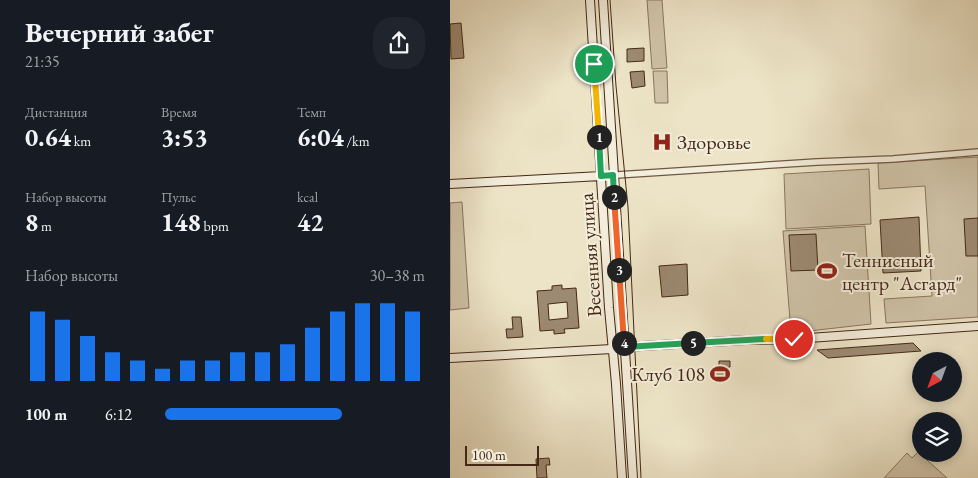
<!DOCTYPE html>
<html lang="ru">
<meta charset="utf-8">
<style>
:root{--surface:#171b24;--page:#20242c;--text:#f1f3f6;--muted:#9ea1a6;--accent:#1a73e8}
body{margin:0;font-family:"EB Garamond",serif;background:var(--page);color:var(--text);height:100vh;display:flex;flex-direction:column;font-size:19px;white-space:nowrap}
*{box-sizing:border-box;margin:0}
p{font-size:16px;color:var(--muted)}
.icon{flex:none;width:28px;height:28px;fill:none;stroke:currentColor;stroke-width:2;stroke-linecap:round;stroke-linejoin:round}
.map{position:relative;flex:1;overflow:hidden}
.drawer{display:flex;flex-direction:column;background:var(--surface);width:450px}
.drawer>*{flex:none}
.needle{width:32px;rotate:221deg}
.tools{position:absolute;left:462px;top:352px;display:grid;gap:10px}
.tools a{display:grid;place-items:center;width:50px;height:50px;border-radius:50%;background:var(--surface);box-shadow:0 2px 12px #0003;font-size:25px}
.scale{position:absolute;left:15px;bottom:12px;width:74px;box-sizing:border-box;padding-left:5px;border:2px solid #452815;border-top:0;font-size:14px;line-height:18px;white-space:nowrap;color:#452815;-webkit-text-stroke:4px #f3eddb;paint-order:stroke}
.pin{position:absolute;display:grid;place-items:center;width:42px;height:42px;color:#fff;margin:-21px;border:2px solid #fff;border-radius:50%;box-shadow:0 1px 5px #0007}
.km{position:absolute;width:25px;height:25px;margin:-12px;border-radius:50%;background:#222;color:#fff;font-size:14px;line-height:25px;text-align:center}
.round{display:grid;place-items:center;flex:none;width:52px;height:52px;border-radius:20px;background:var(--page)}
.headline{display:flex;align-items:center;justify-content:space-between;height:85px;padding:0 25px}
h1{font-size:28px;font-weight:700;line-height:38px}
.stats{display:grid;grid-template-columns:repeat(3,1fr);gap:8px;height:85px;padding:5px 25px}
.stats div{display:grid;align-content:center}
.stats b{font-size:25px;font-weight:700}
.stats small{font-size:14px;font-weight:400}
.stats p{font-size:14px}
.chart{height:140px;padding:10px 25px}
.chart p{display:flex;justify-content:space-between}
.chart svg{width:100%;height:90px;margin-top:5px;stroke:var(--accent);stroke-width:6}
ul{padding:0 25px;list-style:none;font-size:16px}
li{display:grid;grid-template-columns:80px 60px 1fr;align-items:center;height:38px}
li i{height:12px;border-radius:6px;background:var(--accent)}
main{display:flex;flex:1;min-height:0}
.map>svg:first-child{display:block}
.green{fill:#d0c4a9;stroke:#8a765f}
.building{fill:#9c8a72;stroke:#452815;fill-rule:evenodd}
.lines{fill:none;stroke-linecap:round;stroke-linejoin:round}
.street-casing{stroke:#6f5742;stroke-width:8}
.secondary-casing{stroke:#452815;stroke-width:10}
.street{stroke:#f3eddb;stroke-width:5.5}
.secondary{stroke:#f3eddb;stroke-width:8}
.tram{stroke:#452815;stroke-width:1}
.split-1-casing{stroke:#fff;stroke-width:10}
.split-2-casing{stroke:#fff;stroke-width:10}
.split-3-casing{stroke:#fff;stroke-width:10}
.split-4-casing{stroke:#fff;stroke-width:10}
.split-5-casing{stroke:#fff;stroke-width:10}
.split-6-casing{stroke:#fff;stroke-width:10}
.split-7-casing{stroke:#fff;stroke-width:10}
.split-1{stroke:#f5b400;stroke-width:6}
.split-2{stroke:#22a559;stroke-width:6}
.split-3{stroke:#f0652b;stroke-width:6}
.split-4{stroke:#f0652b;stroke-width:6}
.split-5{stroke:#22a559;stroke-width:6}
.split-6{stroke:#22a559;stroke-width:6}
.split-7{stroke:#f5b400;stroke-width:6}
.labels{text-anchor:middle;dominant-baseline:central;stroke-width:4;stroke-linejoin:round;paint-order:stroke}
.poi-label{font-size:20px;fill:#452815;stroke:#f3eddb;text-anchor:start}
.street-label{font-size:20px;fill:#452815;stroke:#f3eddb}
</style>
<main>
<section class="drawer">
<div class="headline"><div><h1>Вечерний забег</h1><p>21:35</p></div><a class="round"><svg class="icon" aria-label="share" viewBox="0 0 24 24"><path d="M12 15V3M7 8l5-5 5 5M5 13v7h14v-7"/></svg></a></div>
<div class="stats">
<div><p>Дистанция</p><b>0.64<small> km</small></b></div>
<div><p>Время</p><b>3:53</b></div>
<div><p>Темп</p><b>6:04<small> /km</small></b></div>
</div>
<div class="stats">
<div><p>Набор высоты</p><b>8<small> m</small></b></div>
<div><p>Пульс</p><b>148<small> bpm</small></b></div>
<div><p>kcal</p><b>42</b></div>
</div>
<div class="chart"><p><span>Набор высоты</span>30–38 m</p>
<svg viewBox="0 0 160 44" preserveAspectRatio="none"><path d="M5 44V10M15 44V14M25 44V22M35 44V30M45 44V34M55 44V38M65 44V34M75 44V34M85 44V30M95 44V30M105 44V26M115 44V18M125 44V10M135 44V6M145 44V6M155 44V10"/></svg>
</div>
<ul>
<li><b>100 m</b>6:12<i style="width:68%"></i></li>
</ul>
</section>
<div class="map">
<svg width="528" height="478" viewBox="0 0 528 478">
<rect width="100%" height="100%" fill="#ede4c7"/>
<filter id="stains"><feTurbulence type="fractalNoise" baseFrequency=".004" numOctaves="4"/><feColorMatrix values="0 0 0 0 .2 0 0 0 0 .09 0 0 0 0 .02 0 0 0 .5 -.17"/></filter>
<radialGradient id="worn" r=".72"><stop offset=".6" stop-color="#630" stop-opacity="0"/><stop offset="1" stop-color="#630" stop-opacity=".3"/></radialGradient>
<path class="green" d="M 197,0 L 212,0 L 217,68 L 202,69 Z
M 203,71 L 217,71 L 218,103 L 205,103 Z
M 528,157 L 528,317 L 436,323 L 434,299 L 482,296 L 475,186 L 429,189 L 428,163 Z
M 419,169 L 421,224 L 336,229 L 334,174 Z
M 12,202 L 19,308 L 0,310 L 0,203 Z
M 415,226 L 421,324 L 341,333 L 333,231 Z
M 468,452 L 497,478 L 434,478 L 457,453 L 462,458 Z"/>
<path class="building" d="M 11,23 L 14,58 L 1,59 L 0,24 Z
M 194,48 L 194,61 L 177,62 L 177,49 Z
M 194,71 L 195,86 L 182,88 L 180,72 Z
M 469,217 L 471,271 L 433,273 L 430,220 Z
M 528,218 L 528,256 L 516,256 L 514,219 Z
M 366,234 L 368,270 L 341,271 L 339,235 Z
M 237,264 L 238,295 L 212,297 L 209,266 Z
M 112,285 L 112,289 L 126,288 L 129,328 L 114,329 L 115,333 L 104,334 L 104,330 L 90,331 L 87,291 L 102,290 L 102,286 ZM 117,302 L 118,318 L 99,320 L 98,304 Z
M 62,317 L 71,317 L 73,337 L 57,338 L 56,329 L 63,329 Z
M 463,343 L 471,351 L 378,358 L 367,350 Z
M 269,361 L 280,361 L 280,367 L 275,368 L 275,380 L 266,380 L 265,366 L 269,366 Z
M 99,458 L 100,465 L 96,465 L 97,478 L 87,478 L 86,459 Z"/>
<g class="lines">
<defs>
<path id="street" d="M 151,176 L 367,162 L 443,159 L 528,152"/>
<path id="secondary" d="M 140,0 L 159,308 L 166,384 L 172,478
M 153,0 L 183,478
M 0,184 L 151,176
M 175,347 L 296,340 L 345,339 L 528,326
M 0,358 L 162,349"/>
</defs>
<use href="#street" class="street-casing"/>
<use href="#secondary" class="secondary-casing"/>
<use href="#street" class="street"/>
<use href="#secondary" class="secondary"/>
<path class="tram" d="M 160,0 L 166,86 L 178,207 L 191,478"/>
</g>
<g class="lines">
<defs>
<path id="split-1" d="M 144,64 L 149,137"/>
<path id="split-2" d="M 149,137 L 151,176 L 163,175 L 164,197"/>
<path id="split-3" d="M 164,197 L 169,270"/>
<path id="split-4" d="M 169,270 L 174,343"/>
<path id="split-5" d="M 174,343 L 175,347 L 243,343"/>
<path id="split-6" d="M 243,343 L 316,339"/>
<path id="split-7" d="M 316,339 L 344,339"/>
</defs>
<use href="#split-1" class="split-1-casing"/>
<use href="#split-2" class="split-2-casing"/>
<use href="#split-3" class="split-3-casing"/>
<use href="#split-4" class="split-4-casing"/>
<use href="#split-5" class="split-5-casing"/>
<use href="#split-6" class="split-6-casing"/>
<use href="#split-7" class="split-7-casing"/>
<use href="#split-1" class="split-1"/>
<use href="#split-2" class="split-2"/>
<use href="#split-3" class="split-3"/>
<use href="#split-4" class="split-4"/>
<use href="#split-5" class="split-5"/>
<use href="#split-6" class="split-6"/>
<use href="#split-7" class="split-7"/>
</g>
<defs>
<symbol id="hospital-bare" viewBox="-9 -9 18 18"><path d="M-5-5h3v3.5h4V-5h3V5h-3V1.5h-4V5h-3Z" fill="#8f2418" stroke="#f3eddb" stroke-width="2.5" paint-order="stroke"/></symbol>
<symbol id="stadium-bare" viewBox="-9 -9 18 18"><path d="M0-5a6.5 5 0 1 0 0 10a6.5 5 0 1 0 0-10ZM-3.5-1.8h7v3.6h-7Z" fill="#8f2418" stroke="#f3eddb" stroke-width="2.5" paint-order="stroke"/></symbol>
</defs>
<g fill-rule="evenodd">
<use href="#hospital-bare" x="198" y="128" width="28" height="28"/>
<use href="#stadium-bare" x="363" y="257" width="28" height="28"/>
<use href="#stadium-bare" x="256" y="360" width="28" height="28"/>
</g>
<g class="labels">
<g class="poi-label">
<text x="227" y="142">Здоровье</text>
<text x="392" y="260">Теннисный<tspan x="392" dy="23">центр "Асгард"</tspan></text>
<text x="255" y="374" text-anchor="end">Клуб 108</text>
</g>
<g class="street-label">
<text transform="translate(140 255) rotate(-94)">Весенняя улица</text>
</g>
</g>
<rect width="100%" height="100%" filter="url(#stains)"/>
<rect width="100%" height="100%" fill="url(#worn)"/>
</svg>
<div class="tools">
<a><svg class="needle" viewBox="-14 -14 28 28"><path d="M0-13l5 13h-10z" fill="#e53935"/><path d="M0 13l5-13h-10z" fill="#9ea1a6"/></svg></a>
<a><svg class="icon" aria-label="layers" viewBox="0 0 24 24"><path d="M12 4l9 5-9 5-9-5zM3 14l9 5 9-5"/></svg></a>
</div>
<div class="scale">100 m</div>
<div class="pin" style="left:144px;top:64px;background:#1e9e55"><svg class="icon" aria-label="arrive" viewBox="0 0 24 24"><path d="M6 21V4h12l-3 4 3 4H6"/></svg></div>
<div class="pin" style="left:344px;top:339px;background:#d93025"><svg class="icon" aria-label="check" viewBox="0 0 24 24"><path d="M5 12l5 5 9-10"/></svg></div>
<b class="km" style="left:149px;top:137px">1</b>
<b class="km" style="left:164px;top:197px">2</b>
<b class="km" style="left:169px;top:270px">3</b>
<b class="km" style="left:174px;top:343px">4</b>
<b class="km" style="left:243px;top:343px">5</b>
</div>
</main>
